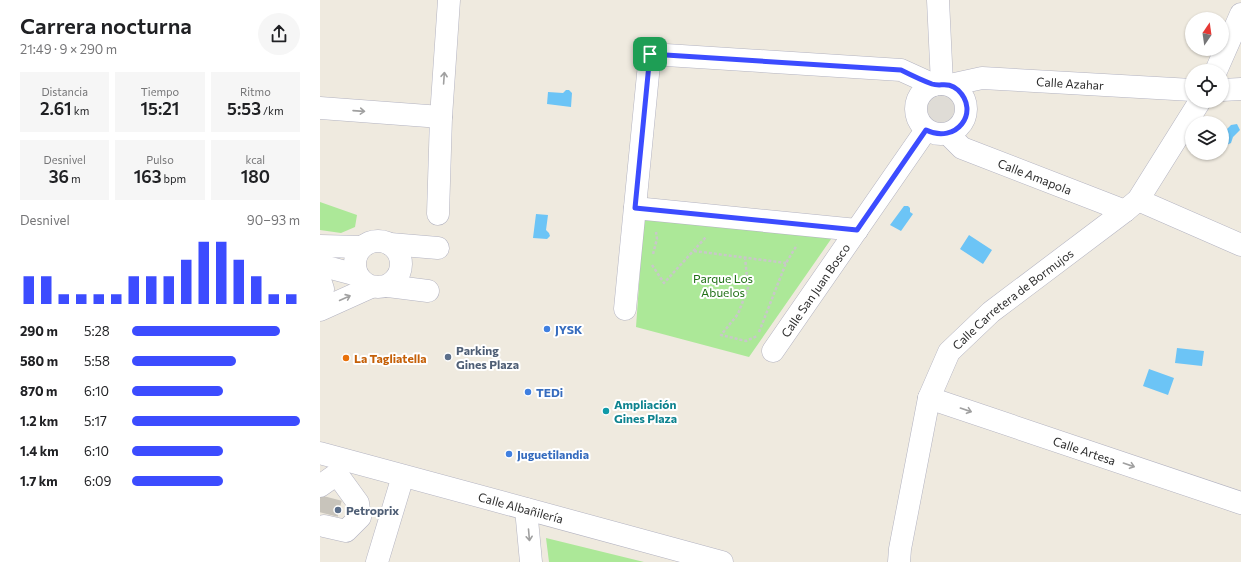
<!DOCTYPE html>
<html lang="es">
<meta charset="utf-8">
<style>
:root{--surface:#fff;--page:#f6f6f6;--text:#202124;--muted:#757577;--accent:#3c4cff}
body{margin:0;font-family:Commissioner,sans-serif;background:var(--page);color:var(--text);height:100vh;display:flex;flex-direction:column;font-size:15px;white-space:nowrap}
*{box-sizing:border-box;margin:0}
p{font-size:13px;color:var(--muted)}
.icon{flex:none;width:22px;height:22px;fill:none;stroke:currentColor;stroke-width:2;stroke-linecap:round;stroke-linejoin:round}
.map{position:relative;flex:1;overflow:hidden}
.side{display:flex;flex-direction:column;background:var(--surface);width:320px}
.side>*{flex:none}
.needle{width:26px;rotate:13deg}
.controls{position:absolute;left:865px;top:12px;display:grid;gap:8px}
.controls a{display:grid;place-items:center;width:44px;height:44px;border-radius:50%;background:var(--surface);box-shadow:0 1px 3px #0004;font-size:20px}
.pin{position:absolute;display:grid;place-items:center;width:34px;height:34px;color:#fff;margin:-17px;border-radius:8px;box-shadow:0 2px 6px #0006}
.round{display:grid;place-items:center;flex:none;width:42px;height:42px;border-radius:21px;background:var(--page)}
.overview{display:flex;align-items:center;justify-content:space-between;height:68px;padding:0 20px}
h1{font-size:22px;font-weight:600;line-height:30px}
.figures{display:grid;grid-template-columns:repeat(3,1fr);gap:6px;height:68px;padding:4px 20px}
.figures div{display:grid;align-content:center;border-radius:0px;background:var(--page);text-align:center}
.figures b{font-size:17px;font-weight:600}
.figures small{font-size:11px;font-weight:400}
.figures p{font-size:11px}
.chart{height:112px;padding:8px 20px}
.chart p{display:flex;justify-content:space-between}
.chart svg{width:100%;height:72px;margin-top:4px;stroke:var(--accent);stroke-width:6}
ul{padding:0 20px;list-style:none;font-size:13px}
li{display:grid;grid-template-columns:64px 48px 1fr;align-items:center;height:30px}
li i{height:10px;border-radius:5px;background:var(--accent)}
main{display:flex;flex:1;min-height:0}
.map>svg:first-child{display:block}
.green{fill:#ace898}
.plaza{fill:#dfdcd6}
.water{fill:#6cc4f6}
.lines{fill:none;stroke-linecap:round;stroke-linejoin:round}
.minor-tunnel{stroke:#c8c4bb;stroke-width:22;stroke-dasharray:22 11;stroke-linecap:butt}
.minor-casing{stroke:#b3b3c1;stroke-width:23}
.path{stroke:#c8c8c8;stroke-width:2.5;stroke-dasharray:3 2;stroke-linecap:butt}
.minor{stroke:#fff;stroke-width:22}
.oneway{stroke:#a0a0a0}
.route-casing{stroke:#fff;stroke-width:8}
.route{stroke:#3c4cff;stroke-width:5}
.shop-dot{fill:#3f7fe0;stroke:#fff;stroke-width:1.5}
.service-dot{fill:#5c6f8a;stroke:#fff;stroke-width:1.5}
.food-dot{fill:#e8710a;stroke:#fff;stroke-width:1.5}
.culture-dot{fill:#0f9aa8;stroke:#fff;stroke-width:1.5}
.labels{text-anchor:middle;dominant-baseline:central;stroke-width:4;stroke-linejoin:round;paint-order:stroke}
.street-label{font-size:12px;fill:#2d2d2d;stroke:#fff}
.park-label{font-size:12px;fill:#207016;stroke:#fff}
.shop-label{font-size:12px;font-weight:bold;fill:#366cbe;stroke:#fff;text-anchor:start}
.service-label{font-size:12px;font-weight:bold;fill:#4e5e75;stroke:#fff;text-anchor:start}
.food-label{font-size:12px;font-weight:bold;fill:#c56008;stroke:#fff;text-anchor:start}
.culture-label{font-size:12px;font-weight:bold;fill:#0d838f;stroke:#fff;text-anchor:start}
</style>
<main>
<section class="side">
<div class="overview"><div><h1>Carrera nocturna</h1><p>21:49 · 9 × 290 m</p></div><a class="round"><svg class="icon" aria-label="share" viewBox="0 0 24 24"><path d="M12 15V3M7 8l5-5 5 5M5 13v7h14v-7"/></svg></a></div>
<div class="figures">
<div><p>Distancia</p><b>2.61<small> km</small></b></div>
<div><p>Tiempo</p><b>15:21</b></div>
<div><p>Ritmo</p><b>5:53<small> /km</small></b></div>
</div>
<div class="figures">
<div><p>Desnivel</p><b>36<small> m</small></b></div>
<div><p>Pulso</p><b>163<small> bpm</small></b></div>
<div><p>kcal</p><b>180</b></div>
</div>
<div class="chart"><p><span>Desnivel</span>90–93 m</p>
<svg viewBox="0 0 160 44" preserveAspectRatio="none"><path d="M5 44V27M15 44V27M25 44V38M35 44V38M45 44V38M55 44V38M65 44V27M75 44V27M85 44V27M95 44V17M105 44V6M115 44V6M125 44V17M135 44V27M145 44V38M155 44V38"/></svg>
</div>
<ul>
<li><b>290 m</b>5:28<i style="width:88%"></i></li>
<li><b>580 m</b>5:58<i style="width:62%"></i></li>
<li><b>870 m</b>6:10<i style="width:54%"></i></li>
<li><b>1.2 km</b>5:17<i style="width:100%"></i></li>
<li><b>1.4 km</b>6:10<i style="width:54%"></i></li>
<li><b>1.7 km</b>6:09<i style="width:54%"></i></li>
</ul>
</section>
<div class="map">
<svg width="921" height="562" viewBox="0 0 921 562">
<rect width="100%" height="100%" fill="#efeadf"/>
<path class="green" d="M 0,202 L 37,215 L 35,227 L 21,233 L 0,230 Z
M 324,214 L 516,232 L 429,357 L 316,327 Z
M 226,538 L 324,562 L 229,562 Z"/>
<path class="plaza" d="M604 110a17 17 0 1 1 34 0a17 17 0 1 1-34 0Z"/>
<path class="water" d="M 246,90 L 249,90 L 252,93 L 251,107 L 227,104 L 228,92 L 243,93 Z
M 917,124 L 920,130 L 913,137 L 911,143 L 902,147 L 902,134 L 911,125 Z
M 584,206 L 588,206 L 590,208 L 590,212 L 593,214 L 581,231 L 570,225 Z
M 216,214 L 228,215 L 226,230 L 229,233 L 230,236 L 227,239 L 213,238 Z
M 649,235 L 672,250 L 663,264 L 640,249 Z
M 857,348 L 884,351 L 882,366 L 855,363 Z
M 829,369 L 854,378 L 848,395 L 823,386 Z"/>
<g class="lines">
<path class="minor-tunnel" d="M 7,514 L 11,498"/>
<defs>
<g id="minor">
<path d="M 618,0 L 622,84"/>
<path d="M 896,71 L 921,14"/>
<circle cx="621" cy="109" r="25"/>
<path id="s1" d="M 630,85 L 662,78 L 872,90"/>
<path d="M 902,90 L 921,89"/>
<path d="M 0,108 L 121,117"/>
<path id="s2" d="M 628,134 L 642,148 L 805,211"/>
<path d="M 818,200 L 921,245"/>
<path d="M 315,208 L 537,230"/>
<path d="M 118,214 L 121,117 L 129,0"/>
<circle cx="58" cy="264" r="23"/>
<path d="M 70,244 L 118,248"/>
<path d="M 0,246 L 42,247"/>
<path d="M 0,265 L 37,275"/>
<path d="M 0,280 L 3,289 L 0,297"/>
<path d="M 68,286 L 108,291"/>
<path d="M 305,309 L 330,54 L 581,70 L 614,85"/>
<path d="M 0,310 L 51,287"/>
<path id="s3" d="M 453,351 L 606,130"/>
<path id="s4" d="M 609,398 L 921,503"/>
<path id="s5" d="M 0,453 L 402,562"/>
<path d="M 0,486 L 17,474 L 38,503 L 40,517 L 26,531 L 4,526"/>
<path d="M 206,509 L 211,562"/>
<path d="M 57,562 L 83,476"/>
<path id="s6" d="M 579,562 L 580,549 L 609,398 L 629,352 L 671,312 L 805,211 L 818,200 L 880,101"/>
</g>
</defs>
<use href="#minor" class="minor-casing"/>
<path class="path" d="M 374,251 L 466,263
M 333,254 L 337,239 L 336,232
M 425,257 L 428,288 L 418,314 L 401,335 L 426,341 L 437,336
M 332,265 L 344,283 L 386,237
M 439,332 L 466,263 L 477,245"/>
<use href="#minor" class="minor"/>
</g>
<defs><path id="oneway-shaft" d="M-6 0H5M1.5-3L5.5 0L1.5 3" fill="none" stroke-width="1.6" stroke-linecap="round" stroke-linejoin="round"/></defs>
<g class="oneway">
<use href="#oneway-shaft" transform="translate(124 78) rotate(-86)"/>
<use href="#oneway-shaft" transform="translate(39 111) rotate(4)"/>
<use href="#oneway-shaft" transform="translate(25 298) rotate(-24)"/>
<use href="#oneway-shaft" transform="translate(646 410) rotate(19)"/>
<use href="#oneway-shaft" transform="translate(809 465) rotate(19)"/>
<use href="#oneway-shaft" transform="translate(209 535) rotate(85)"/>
</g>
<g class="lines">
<defs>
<path id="route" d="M 330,54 L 581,70 C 591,75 601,80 612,84 C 621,87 628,81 638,90 C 661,112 636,145 606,130 L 537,230 L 315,208 Z"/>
</defs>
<use href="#route" class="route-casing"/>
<use href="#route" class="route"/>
</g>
<g class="shop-dot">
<circle cx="227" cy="329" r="4"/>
<circle cx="208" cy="392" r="4"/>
<circle cx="189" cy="454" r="4"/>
</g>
<g class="service-dot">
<circle cx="128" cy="357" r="4"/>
<circle cx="18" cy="510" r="4"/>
</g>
<circle class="food-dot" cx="26" cy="358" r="4"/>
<circle class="culture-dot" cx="286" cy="411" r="4"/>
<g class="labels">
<g class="street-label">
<text stroke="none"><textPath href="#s1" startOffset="121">Calle Azahar</textPath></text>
<text stroke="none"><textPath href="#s2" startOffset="98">Calle Amapola</textPath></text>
<text stroke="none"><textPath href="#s3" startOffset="74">Calle San Juan Bosco</textPath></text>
<text stroke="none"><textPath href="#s6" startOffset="300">Calle Carretera de Bormujos</textPath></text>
<text stroke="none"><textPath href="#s4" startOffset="164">Calle Artesa</textPath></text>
<text stroke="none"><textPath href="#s5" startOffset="208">Calle Albañilería</textPath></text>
</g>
<g class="park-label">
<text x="403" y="278">Parque Los<tspan x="403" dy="14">Abuelos</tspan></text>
</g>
<g class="shop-label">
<text x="235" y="329">JYSK</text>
<text x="216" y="392">TEDi</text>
<text x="197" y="454">Juguetilandia</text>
</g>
<g class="service-label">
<text x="136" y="350">Parking<tspan x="136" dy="14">Gines Plaza</tspan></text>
<text x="26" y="510">Petroprix</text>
</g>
<g class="food-label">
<text x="34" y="358">La Tagliatella</text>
</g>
<g class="culture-label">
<text x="294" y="404">Ampliación<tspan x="294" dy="14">Gines Plaza</tspan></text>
</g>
</g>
</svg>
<div class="controls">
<a><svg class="needle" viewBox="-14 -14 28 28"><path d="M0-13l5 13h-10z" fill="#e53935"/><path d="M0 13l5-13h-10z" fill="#757577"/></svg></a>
<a><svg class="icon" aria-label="locate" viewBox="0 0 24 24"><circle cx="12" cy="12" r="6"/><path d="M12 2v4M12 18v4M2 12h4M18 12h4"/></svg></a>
<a><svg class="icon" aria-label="layers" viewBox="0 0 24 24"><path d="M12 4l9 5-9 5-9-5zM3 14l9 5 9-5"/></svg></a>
</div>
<div class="pin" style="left:330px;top:54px;background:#1e9e55"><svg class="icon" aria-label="arrive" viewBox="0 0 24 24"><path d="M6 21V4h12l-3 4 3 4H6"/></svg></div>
</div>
</main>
